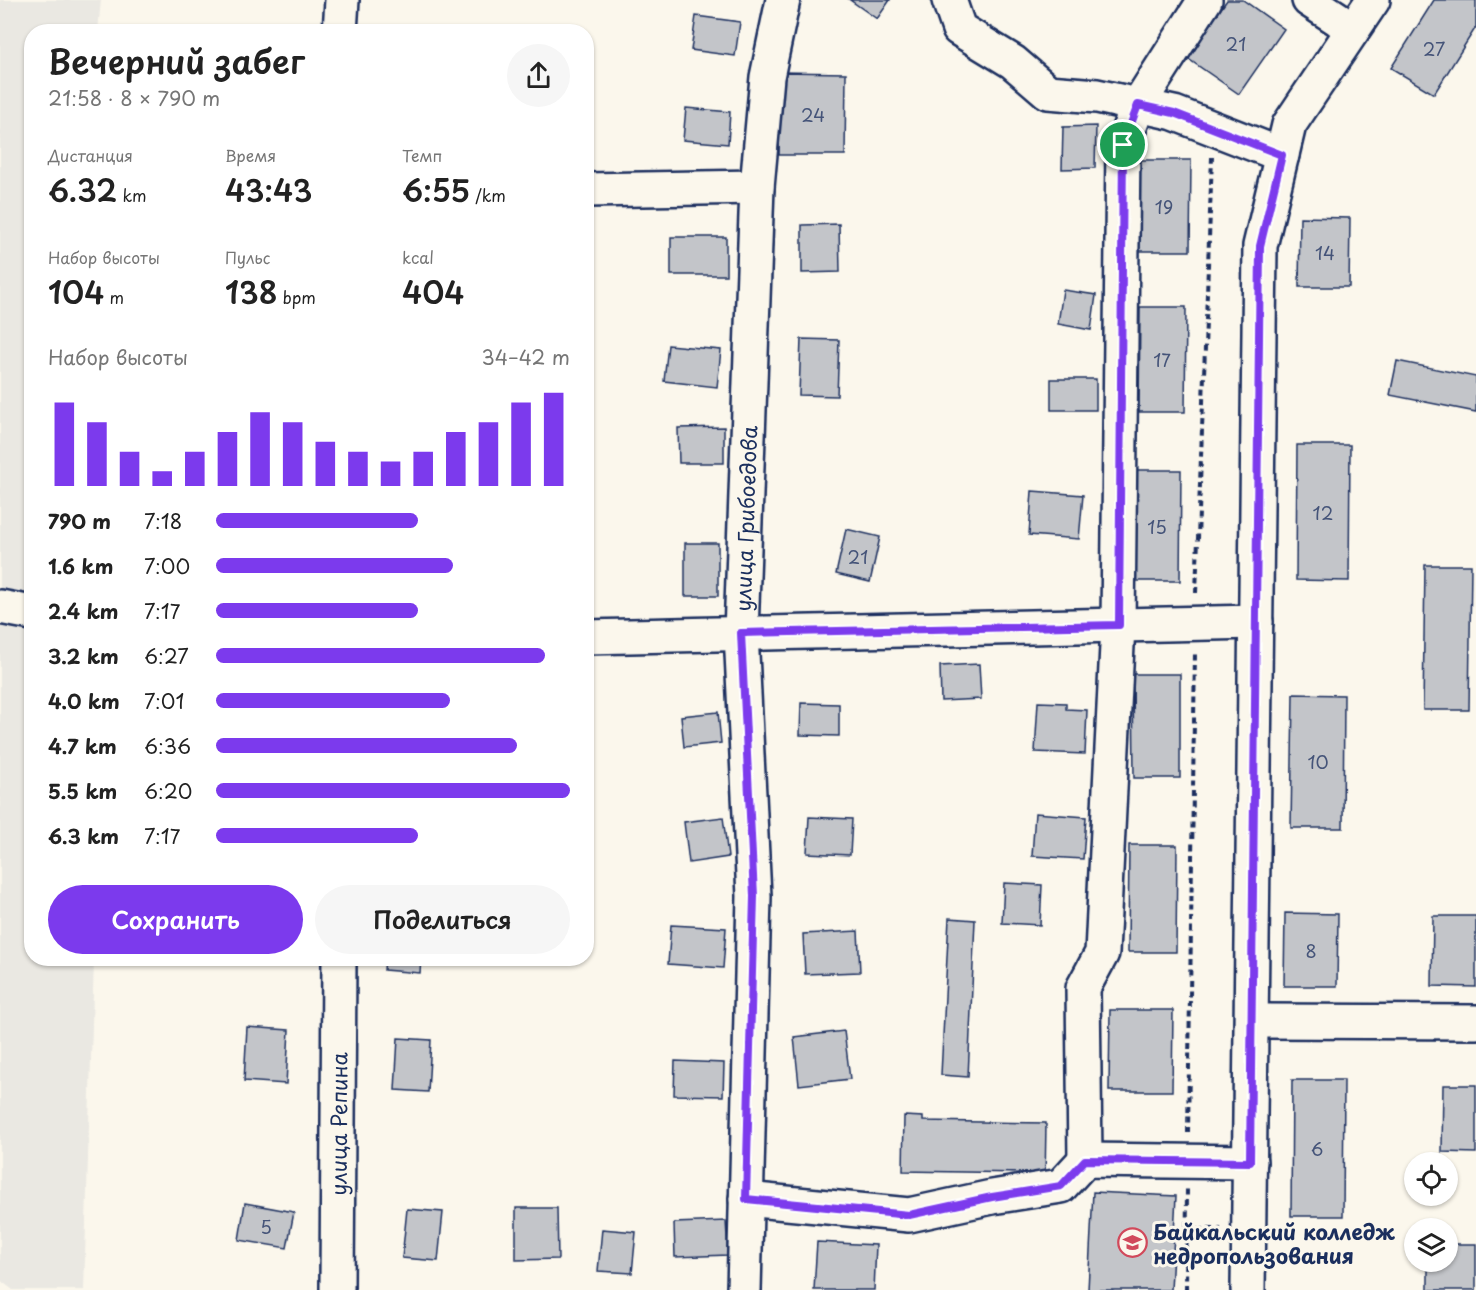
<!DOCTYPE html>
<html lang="ru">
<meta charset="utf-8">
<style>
:root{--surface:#fff;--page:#f6f6f6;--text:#222;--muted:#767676;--accent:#7c3aed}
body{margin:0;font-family:"Playpen Sans",sans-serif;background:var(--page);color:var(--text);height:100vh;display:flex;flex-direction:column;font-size:22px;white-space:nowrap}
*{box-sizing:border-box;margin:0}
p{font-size:20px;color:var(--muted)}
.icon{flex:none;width:33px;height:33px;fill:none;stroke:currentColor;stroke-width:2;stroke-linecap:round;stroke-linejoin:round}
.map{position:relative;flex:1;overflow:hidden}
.sheet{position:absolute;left:24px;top:24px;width:570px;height:942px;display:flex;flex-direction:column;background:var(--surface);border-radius:24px;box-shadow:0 2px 4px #0004}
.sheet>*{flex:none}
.controls{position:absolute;left:1404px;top:1152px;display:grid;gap:12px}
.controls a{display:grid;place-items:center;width:54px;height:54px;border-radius:50%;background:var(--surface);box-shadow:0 2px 4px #0004;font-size:30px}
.pin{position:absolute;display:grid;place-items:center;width:51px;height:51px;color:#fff;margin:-26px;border:3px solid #fff;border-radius:50%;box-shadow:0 2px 6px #0007}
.round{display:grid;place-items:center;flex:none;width:63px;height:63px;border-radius:32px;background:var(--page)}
.head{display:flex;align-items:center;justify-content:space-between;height:102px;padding:0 24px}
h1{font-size:33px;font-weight:600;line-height:45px}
.metrics{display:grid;grid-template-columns:repeat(3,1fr);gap:9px;height:102px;padding:6px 24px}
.metrics div{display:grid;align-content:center}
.metrics b{font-size:30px;font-weight:600}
.metrics small{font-size:16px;font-weight:400}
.metrics p{font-size:16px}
.chart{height:168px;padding:12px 24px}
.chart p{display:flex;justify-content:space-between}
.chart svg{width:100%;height:108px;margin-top:6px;stroke:var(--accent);stroke-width:6}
.primary-button{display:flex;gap:12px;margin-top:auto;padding:12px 24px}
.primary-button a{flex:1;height:69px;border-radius:36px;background:var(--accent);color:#fff;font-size:24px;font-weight:600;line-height:69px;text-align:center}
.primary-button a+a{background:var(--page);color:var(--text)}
ul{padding:0 24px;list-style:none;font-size:20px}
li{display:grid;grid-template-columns:96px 72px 1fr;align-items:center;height:45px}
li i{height:15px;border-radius:8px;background:var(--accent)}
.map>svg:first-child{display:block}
.built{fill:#eae8e2}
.building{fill:#c3c5c9;stroke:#1b2f5e;stroke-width:1.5}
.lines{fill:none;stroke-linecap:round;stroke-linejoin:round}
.minor-casing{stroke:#1b2f5e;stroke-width:38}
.major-casing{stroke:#1b2f5e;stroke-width:38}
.path{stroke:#1b2f5e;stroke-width:4;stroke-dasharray:6 4.5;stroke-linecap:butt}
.minor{stroke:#fbf7ec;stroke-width:33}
.major{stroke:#fbf7ec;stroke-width:33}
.route-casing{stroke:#fff;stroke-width:12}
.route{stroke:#7c3aed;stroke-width:8}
.labels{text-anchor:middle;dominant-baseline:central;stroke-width:6;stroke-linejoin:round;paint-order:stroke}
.number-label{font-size:18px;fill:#455479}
.street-label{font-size:21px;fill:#1b2f5e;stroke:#fbf7ec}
.poi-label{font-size:21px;font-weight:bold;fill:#1b2f5e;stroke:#fbf7ec;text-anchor:start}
</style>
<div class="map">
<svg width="1476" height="1290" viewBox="0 0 1476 1290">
<rect width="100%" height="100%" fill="#fbf7ec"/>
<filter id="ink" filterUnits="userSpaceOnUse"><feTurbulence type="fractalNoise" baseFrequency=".0167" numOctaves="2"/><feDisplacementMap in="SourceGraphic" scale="12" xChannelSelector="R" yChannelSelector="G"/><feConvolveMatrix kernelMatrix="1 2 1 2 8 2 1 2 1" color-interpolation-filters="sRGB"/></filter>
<g filter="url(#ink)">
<path class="built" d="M 0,0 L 101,0 L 98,31 L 32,32 L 32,958 L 94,959 L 84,1290 L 13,1290 L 0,1280 Z"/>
<path class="building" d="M 850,0 L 890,0 L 877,19 Z
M 1227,0 L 1243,0 L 1284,29 L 1239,94 L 1187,58 Z
M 1434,0 L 1476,0 L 1476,27 L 1434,94 L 1391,68 Z
M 696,16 L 740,22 L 735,56 L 691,50 Z
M 780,72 L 846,73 L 845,155 L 779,155 Z
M 686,108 L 730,112 L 728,144 L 683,140 Z
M 1096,126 L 1095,168 L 1062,169 L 1063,127 Z
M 1138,160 L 1191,160 L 1190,251 L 1137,251 Z
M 1300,217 L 1350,218 L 1349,287 L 1299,287 Z
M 839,224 L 840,272 L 802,273 L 802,225 Z
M 671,237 L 726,237 L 726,275 L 671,275 Z
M 1063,290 L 1096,295 L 1091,330 L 1058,324 Z
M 1140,307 L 1186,307 L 1185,412 L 1139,412 Z
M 801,339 L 839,340 L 837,396 L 799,395 Z
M 668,345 L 721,350 L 717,387 L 664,381 Z
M 1397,361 L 1476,377 L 1476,412 L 1390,395 Z
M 1051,379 L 1096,379 L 1096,410 L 1051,410 Z
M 724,427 L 724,463 L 679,463 L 678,428 Z
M 1297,445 L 1350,445 L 1349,581 L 1296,580 Z
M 1135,470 L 1181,470 L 1180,581 L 1134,581 Z
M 1032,491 L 1083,495 L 1079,539 L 1029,535 Z
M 846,529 L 880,537 L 870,582 L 836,574 Z
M 685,543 L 718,543 L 718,596 L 685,596 Z
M 1425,565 L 1471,565 L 1469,710 L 1423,710 Z
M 979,664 L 981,699 L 941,701 L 940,666 Z
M 1133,674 L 1180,674 L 1180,778 L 1134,778 Z
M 1293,694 L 1344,695 L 1343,828 L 1291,828 Z
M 1038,702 L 1066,703 L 1066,709 L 1087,710 L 1085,754 L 1035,752 Z
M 801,703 L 839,704 L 839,736 L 800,735 Z
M 718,712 L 721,743 L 684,747 L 681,716 Z
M 1035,813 L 1086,817 L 1083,859 L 1032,856 Z
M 723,817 L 728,857 L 689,863 L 684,822 Z
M 809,817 L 852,819 L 850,855 L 807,853 Z
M 1129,845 L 1177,845 L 1176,952 L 1128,952 Z
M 1004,883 L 1042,885 L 1040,925 L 1002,923 Z
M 1285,913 L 1338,914 L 1337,986 L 1284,986 Z
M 1433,916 L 1476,916 L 1476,987 L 1432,986 Z
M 949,918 L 975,920 L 968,1077 L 941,1075 Z
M 671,925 L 726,928 L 723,968 L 668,964 Z
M 858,931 L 860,972 L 805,974 L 803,934 Z
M 385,958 L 421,958 L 420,973 L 384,970 Z
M 1110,1010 L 1173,1010 L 1172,1091 L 1109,1091 Z
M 247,1027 L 289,1030 L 286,1084 L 244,1081 Z
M 844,1031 L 850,1079 L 799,1085 L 794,1037 Z
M 398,1038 L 431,1040 L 428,1092 L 395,1090 Z
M 675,1061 L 724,1063 L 723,1096 L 674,1095 Z
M 1292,1080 L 1344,1080 L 1343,1216 L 1291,1216 Z
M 1443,1085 L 1476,1085 L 1476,1153 L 1442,1152 Z
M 904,1116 L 923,1117 L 923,1121 L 1046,1123 L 1045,1181 L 1027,1181 L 1027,1173 L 903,1171 Z
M 1093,1192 L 1176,1196 L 1171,1290 L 1088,1290 Z
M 245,1203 L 294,1212 L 287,1248 L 239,1240 Z
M 516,1208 L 557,1208 L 558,1259 L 516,1260 Z
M 407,1209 L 443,1212 L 438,1261 L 402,1258 Z
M 726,1221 L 728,1255 L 675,1257 L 674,1223 Z
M 602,1229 L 636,1232 L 632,1273 L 598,1271 Z
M 817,1242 L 876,1245 L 874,1290 L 814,1290 Z
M 1448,1244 L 1476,1244 L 1476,1290 L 1428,1290 L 1428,1262 L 1448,1262 Z"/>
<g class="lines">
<defs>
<g id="minor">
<path d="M 949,0 L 959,29 L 1013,62 L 1048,92 L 1097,96 L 1174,113 L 1282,155"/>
<path d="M 1309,0 L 1338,19 L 1352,31"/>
<path d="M 340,32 L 342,0"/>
<path d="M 586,190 L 757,187"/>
<path d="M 0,607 L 32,613"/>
<path d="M 586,637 L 1256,622"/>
<path d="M 1252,1021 L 1476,1022"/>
<path d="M 1085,1160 L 1083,988 L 1102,953 L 1118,625 L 1123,145 L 1138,105 L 1205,0"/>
<path d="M 746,1199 L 909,1215 L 992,1197 L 1061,1186 L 1085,1160 L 1250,1162"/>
<path id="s1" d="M 337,1290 L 339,958"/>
<path id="s2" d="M 744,1290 L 754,896 L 741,633 L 757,187 L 767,77 L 783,0"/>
</g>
<path id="major" d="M 1248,1290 L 1260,246 L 1289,125 L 1373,0"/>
</defs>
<use href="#minor" class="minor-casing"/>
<use href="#major" class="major-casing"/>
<path class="path" d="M 1196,593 L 1212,157
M 1188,1133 L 1195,652
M 1187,1229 L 1221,1229
M 1186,1290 L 1187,1189"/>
<use href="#minor" class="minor"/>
<use href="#major" class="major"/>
</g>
</g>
<g class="lines" filter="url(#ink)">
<defs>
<path id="route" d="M 1138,105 L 1174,113 L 1282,155 L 1260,246 L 1250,1162 L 1085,1160 L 1061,1186 L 992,1197 L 909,1215 L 746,1199 L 754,896 L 741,633 L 1119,625 L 1123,145 Z"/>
</defs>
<use href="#route" class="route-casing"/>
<use href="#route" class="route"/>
</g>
<defs>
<symbol id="university-ring" viewBox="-11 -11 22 22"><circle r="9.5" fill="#fbf7ec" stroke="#d1495b" stroke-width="1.5"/><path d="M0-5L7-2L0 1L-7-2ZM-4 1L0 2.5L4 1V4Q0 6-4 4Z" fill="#d1495b"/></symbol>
</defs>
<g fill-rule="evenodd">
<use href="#university-ring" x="1116" y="1226" width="33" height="33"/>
</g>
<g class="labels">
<g class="number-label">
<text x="1236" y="43">21</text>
<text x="1434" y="48">27</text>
<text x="813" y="114">24</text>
<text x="1164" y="206">19</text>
<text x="1325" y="252">14</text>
<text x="1162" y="359">17</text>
<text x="1323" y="512">12</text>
<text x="1157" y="526">15</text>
<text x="858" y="556">21</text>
<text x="1318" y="761">10</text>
<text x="1311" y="950">8</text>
<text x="1317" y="1148">6</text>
<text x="266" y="1226">5</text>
</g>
<g class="street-label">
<text stroke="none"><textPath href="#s2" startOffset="772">улица Грибоедова</textPath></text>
<text stroke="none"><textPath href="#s1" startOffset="166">улица Репина</textPath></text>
</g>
<g class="poi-label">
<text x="1153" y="1231">Байкальский колледж<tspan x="1153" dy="24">недропользования</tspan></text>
</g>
</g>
</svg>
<div class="controls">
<a><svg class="icon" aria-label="locate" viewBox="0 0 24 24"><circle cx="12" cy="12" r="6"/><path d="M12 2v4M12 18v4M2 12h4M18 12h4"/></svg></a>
<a><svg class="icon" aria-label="layers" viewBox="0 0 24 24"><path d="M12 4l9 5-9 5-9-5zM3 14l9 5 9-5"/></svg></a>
</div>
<div class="pin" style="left:1123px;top:145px;background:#1e9e55"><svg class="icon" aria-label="arrive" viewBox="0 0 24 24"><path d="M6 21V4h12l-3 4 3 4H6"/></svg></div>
<section class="sheet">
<div class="head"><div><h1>Вечерний забег</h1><p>21:58 · 8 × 790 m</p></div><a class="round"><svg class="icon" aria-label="share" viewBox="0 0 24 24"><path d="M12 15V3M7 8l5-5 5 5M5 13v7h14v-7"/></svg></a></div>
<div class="metrics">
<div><p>Дистанция</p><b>6.32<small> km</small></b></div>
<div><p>Время</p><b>43:43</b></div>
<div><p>Темп</p><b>6:55<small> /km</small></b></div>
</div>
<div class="metrics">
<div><p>Набор высоты</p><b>104<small> m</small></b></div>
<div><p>Пульс</p><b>138<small> bpm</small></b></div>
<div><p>kcal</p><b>404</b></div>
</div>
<div class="chart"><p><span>Набор высоты</span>34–42 m</p>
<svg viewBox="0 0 160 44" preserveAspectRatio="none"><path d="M5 44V10M15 44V18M25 44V30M35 44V38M45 44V30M55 44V22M65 44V14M75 44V18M85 44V26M95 44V30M105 44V34M115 44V30M125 44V22M135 44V18M145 44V10M155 44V6"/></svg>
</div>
<ul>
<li><b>790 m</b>7:18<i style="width:57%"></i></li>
<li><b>1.6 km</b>7:00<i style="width:67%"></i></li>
<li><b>2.4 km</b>7:17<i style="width:57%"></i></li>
<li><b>3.2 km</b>6:27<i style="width:93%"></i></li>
<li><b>4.0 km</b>7:01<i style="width:66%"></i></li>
<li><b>4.7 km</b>6:36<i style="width:85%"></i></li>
<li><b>5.5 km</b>6:20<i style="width:100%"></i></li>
<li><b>6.3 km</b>7:17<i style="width:57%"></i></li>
</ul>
<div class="primary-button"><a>Сохранить</a><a>Поделиться</a></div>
</section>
</div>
